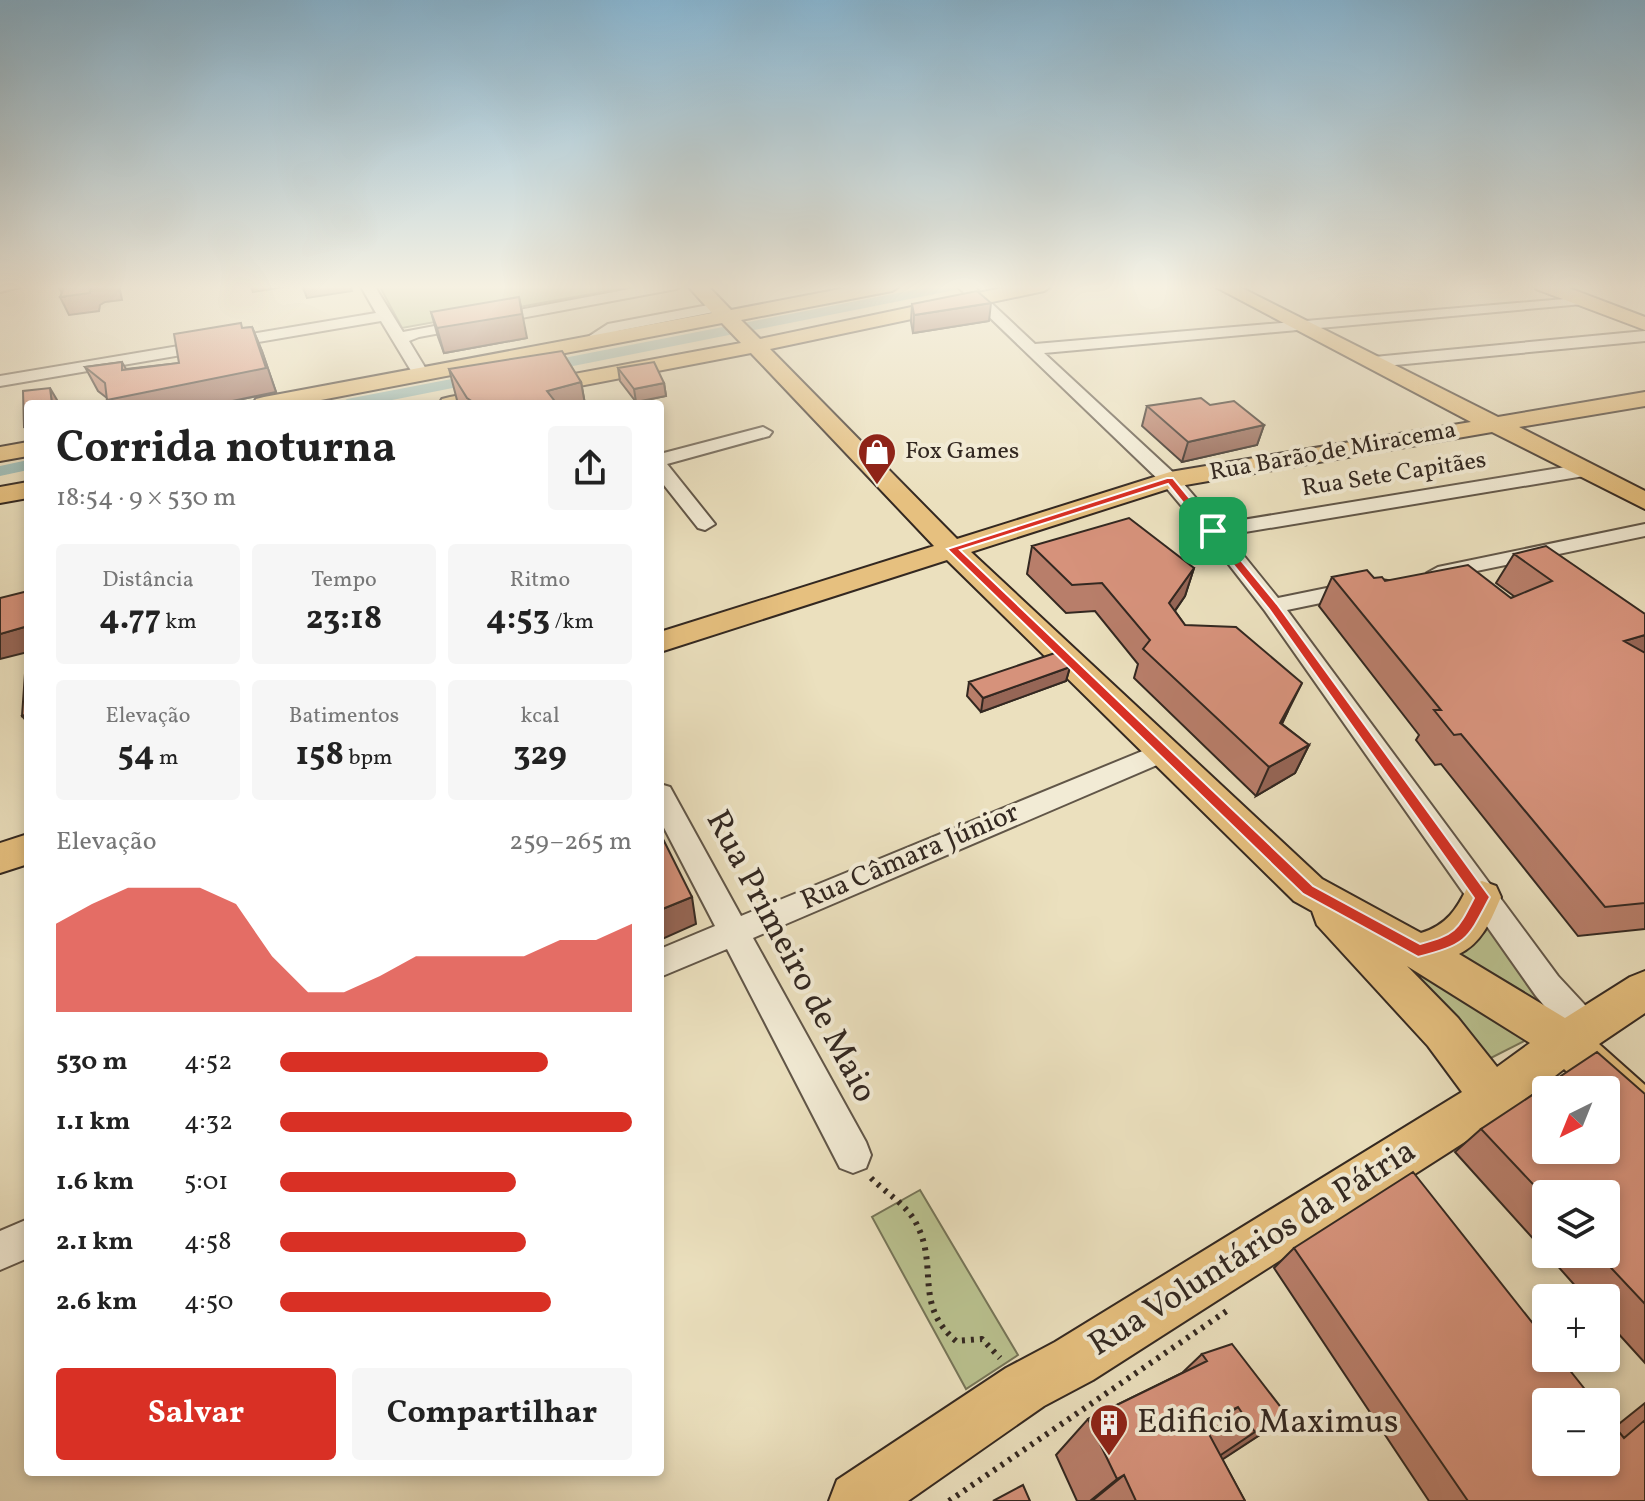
<!DOCTYPE html>
<html lang="pt">
<meta charset="utf-8">
<style>
:root{--surface:#fff;--page:#f6f6f6;--text:#222;--muted:#767676;--accent:#d93025}
body{margin:0;font-family:Vollkorn,serif;background:var(--page);color:var(--text);height:100vh;display:flex;flex-direction:column;font-size:30px;white-space:nowrap}
*{box-sizing:border-box;margin:0}
p{font-size:26px;color:var(--muted)}
.icon{flex:none;width:44px;height:44px;fill:none;stroke:currentColor;stroke-width:2;stroke-linecap:round;stroke-linejoin:round}
.map{position:relative;flex:1;overflow:hidden}
.sheet{position:absolute;left:24px;top:400px;width:640px;height:1076px;display:flex;flex-direction:column;background:var(--surface);border-radius:8px;box-shadow:0 4px 12px #0003}
.sheet>*{flex:none}
.needle{width:52px;rotate:223deg}
.fabs{position:absolute;left:1532px;top:1076px;display:grid;gap:16px}
.fabs a{display:grid;place-items:center;width:88px;height:88px;border-radius:8px;background:var(--surface);box-shadow:0 4px 12px #0003;font-size:40px}
.pin{position:absolute;display:grid;place-items:center;width:68px;height:68px;color:#fff;margin:-34px;border-radius:16px;box-shadow:0 4px 12px #0006}
.round{display:grid;place-items:center;flex:none;width:84px;height:84px;border-radius:8px;background:var(--page)}
.summary{display:flex;align-items:center;justify-content:space-between;height:136px;padding:0 32px}
h1{font-size:44px;font-weight:700;line-height:60px}
.figures{display:grid;grid-template-columns:repeat(3,1fr);gap:12px;height:136px;padding:8px 32px}
.figures div{display:grid;align-content:center;border-radius:8px;background:var(--page);text-align:center}
.figures b{font-size:34px;font-weight:700}
.figures small{font-size:22px;font-weight:400}
.figures p{font-size:22px}
.chart{height:224px;padding:16px 32px}
.chart p{display:flex;justify-content:space-between}
.chart svg{width:100%;height:144px;margin-top:8px;fill:var(--accent);opacity:.7}
.cta{display:flex;gap:16px;margin-top:auto;padding:16px 32px}
.cta a{flex:1;height:92px;border-radius:8px;background:var(--accent);color:#fff;font-size:32px;font-weight:700;line-height:92px;text-align:center}
.cta a+a{background:var(--page);color:var(--text)}
ul{padding:0 32px;list-style:none;font-size:26px}
li{display:grid;grid-template-columns:128px 96px 1fr;align-items:center;height:60px}
li i{height:20px;border-radius:10px;background:var(--accent)}
.map>svg:first-child{display:block}
.green{fill:#bac290;stroke:#767558;stroke-width:2}
.lines{fill:none;stroke-linecap:round;stroke-linejoin:round}
.canal{fill:#99bcb7;fill-rule:evenodd}
.minor-casing{stroke:#615648;stroke-width:4}
.major-casing{stroke:#332821;stroke-width:4}
.path{stroke:#332821;stroke-width:6;stroke-dasharray:3 6;stroke-linecap:butt}
.minor{fill:#f2ebd5;fill-rule:evenodd}
.major{fill:#e6c07f;fill-rule:evenodd}
.wall{fill:#b87e6a;stroke:#332821;stroke-width:2}
.shaded-wall{fill:#966656;stroke:#332821;stroke-width:2}
.building{fill:#d6927b;stroke:#332821;stroke-width:2;fill-rule:evenodd}
.route{fill:#d93025;stroke:#fff;stroke-width:2;fill-rule:evenodd}
.labels{text-anchor:middle;dominant-baseline:central;stroke-width:8;stroke-linejoin:round;paint-order:stroke}
.far-poi-label{font-size:24px;fill:#332821;stroke:#f2ebd5;text-anchor:start}
.far-street-label{font-size:24px;fill:#332821;stroke:#f2ebd5}
.street-label{font-size:28px;fill:#332821;stroke:#f2ebd5}
.near-street-label{font-size:34px;fill:#332821;stroke:#f2ebd5}
.near-poi-label{font-size:34px;fill:#332821;stroke:#f2ebd5;text-anchor:start}
</style>
<div class="map">
<svg width="1645" height="1501" viewBox="0 0 1645 1501">
<rect width="100%" height="100%" fill="#ebe0be"/>
<filter id="stains"><feTurbulence type="fractalNoise" baseFrequency=".0025" numOctaves="4"/><feColorMatrix values="0 0 0 0 .2 0 0 0 0 .09 0 0 0 0 .02 0 0 0 .5 -.17"/></filter>
<radialGradient id="worn" r=".72"><stop offset=".6" stop-color="#630" stop-opacity="0"/><stop offset="1" stop-color="#630" stop-opacity=".3"/></radialGradient>
<path class="green" d="M 379,285 L 641,285 L 402,328 Z
M 1488,928 L 1570,1035 L 1439,955 L 1471,947 Z
M 1363,938 L 1538,1034 L 1483,1062 Z
M 920,1190 L 1018,1355 L 966,1389 L 872,1217 Z"/>
<g class="lines">
<path class="canal" d="M 939,285 L 966,285 L 960,289 L 538,373 L 530,368 L 538,363 Z
M 483,373 L 491,378 L 488,381 L 372,404 L 339,404 L 347,399 Z
M 28,460 L 28,470 L 0,476 L 0,466 Z"/>
<defs>
<path id="minor" d="M 0,285 L 28,285 L 0,292 Z
M 360,285 L 374,285 L 403,332 L 651,285 L 683,285 L 676,289 L 419,337 L 409,341 L 429,374 L 421,379 L 413,374 L 381,321 L 0,386 L 0,376 L 376,313 Z
M 956,285 L 972,285 L 1035,344 L 1588,297 L 1588,303 L 1583,304 L 1044,353 L 1177,476 L 1218,524 L 1584,464 L 1591,466 L 1593,470 L 1591,474 L 1584,476 L 1227,535 L 1278,598 L 1356,582 L 1364,584 L 1367,589 L 1364,594 L 1287,610 L 1558,976 L 1597,1018 L 1601,1029 L 1597,1040 L 1585,1044 L 1573,1040 L 1536,996 L 1265,611 L 1206,535 L 1163,484 Z
M 719,303 L 726,307 L 724,310 L 618,331 L 585,349 L 577,344 L 608,324 Z
M 1645,331 L 1645,341 L 1374,367 L 1366,362 L 1374,357 Z
M 763,427 L 772,432 L 769,436 L 667,464 L 715,524 L 705,530 L 698,528 L 660,480 L 660,454 Z
M 1645,524 L 1645,536 L 1438,579 L 1427,573 L 1438,567 Z
M 1162,743 L 1171,745 L 1175,752 L 1171,759 L 753,938 L 866,1142 L 871,1155 L 866,1168 L 853,1173 L 840,1168 L 727,949 L 660,977 L 660,949 L 715,926 L 660,820 L 660,784 L 670,787 L 741,916 Z
M 28,1219 L 28,1258 L 0,1270 L 0,1231 Z"/>
<path id="major" d="M 687,285 L 707,285 L 731,310 L 861,285 L 901,285 L 892,291 L 741,320 L 760,339 L 1016,285 L 1053,285 L 1044,291 L 770,349 L 957,539 L 1170,472 L 1471,422 L 1212,285 L 1236,285 L 1498,417 L 1645,392 L 1645,406 L 1519,427 L 1645,491 L 1645,509 L 1492,432 L 1174,487 L 971,552 L 1322,879 L 1421,933 C 1447,925 1457,909 1468,886 L 1482,881 L 1496,886 L 1501,897 C 1491,920 1482,943 1459,954 L 1565,1018 L 1630,977 L 1645,971 L 1645,1013 L 1599,1044 L 1645,1085 L 1645,1137 L 1629,1131 L 1606,1109 L 1606,1090 L 1586,1090 L 1564,1069 L 1496,1122 L 1093,1380 L 1044,1406 L 908,1501 L 829,1501 L 837,1480 L 1006,1368 L 1055,1342 L 1462,1092 L 1428,1046 L 1317,925 L 1312,911 L 1294,901 L 947,560 L 660,652 L 660,632 L 934,546 L 751,353 L 486,404 L 439,404 L 442,399 L 450,397 L 741,343 L 722,323 L 300,404 L 253,404 L 256,399 L 264,397 L 712,313 ZM 1407,966 L 1530,1043 L 1497,1067 L 1458,1018 Z
M 1534,285 L 1561,285 L 1645,317 L 1645,330 L 1536,289 Z
M 28,442 L 28,456 L 0,461 L 0,447 Z
M 28,482 L 28,498 L 0,503 L 0,487 Z
M 28,834 L 28,864 L 0,873 L 0,843 Z"/>
</defs>
<use href="#minor" class="minor-casing"/>
<use href="#major" class="major-casing"/>
<path class="path" d="M 871,1178 C 887,1194 909,1206 918,1227 C 938,1269 914,1305 956,1341 L 982,1339 L 1000,1358
M 949,1501 L 1231,1308"/>
<use href="#minor" class="minor"/>
<use href="#major" class="major"/>
</g>
<path class="wall" d="M 912,304 L 989,321 L 913,333 L 911,322 Z
M 431,312 L 527,338 L 444,353 L 438,337 Z
M 252,327 L 262,351 L 276,392 L 218,404 L 109,404 L 107,398 L 98,391 L 85,367 L 122,362 L 126,369 L 179,363 L 244,328 Z
M 618,368 L 664,383 L 666,396 L 636,402 L 620,381 Z
M 449,369 L 581,382 L 585,404 L 458,404 Z
M 1210,405 L 1264,425 L 1257,445 L 1182,462 L 1142,426 L 1147,406 Z
M 1032,546 L 1194,568 L 1185,596 L 1175,611 L 1185,625 L 1288,711 L 1282,724 L 1309,745 L 1295,773 L 1256,796 L 1134,678 L 1138,664 L 1095,611 L 1066,613 L 1027,574 Z
M 1514,554 L 1645,614 L 1645,929 L 1578,936 L 1441,764 L 1435,765 L 1416,740 L 1419,735 L 1319,606 L 1332,577 L 1374,578 L 1511,598 L 1515,597 L 1496,583 Z
M 1070,667 L 1066,681 L 981,712 L 967,696 L 969,682 Z
M 1645,1094 L 1645,1363 L 1606,1320 L 1606,1298 L 1586,1298 L 1547,1254 L 1606,1254 L 1546,1194 L 1546,1253 L 1455,1152 L 1481,1129 Z
M 1294,1248 L 1615,1427 L 1645,1403 L 1645,1501 L 1429,1501 L 1274,1268 Z
M 1202,1354 L 1275,1425 L 1222,1459 L 1245,1501 L 1077,1501 L 1056,1455 L 1088,1419 L 1182,1373 Z"/>
<path class="shaded-wall" d="M 65,285 L 91,287 L 94,285 L 119,285 L 122,300 L 105,302 L 100,305 L 99,311 L 69,315 L 60,297 L 64,297 L 58,286 Z
M 250,285 L 296,285 L 253,292 Z
M 302,285 L 350,285 L 352,291 L 307,298 Z
M 519,297 L 527,338 L 444,353 L 437,328 Z
M 991,303 L 989,321 L 913,333 L 914,315 Z
M 252,327 L 262,351 L 276,392 L 218,404 L 109,404 L 107,400 Z
M 581,382 L 585,404 L 550,404 L 547,391 Z
M 664,383 L 666,396 L 636,402 L 634,389 Z
M 50,388 L 57,400 L 58,404 L 52,404 Z
M 1264,425 L 1257,445 L 1182,462 L 1188,442 Z
M 1194,568 L 1185,596 L 1160,632 L 1169,603 Z
M 28,626 L 28,652 L 0,659 L 0,634 Z
M 1645,635 L 1645,659 L 1624,641 Z
M 1070,667 L 1066,681 L 981,712 L 983,698 Z
M 1302,683 L 1288,711 L 1267,752 L 1280,723 Z
M 28,714 L 28,723 L 22,716 Z
M 1309,745 L 1295,773 L 1256,796 L 1269,767 Z
M 692,897 L 696,924 L 660,940 L 660,910 Z
M 1238,1407 L 1189,1445 L 1203,1423 Z
M 1275,1425 L 1220,1461 L 1203,1467 L 1255,1432 Z
M 1124,1475 L 1092,1501 L 1090,1501 L 1117,1479 Z"/>
<path class="building" d="M 65,285 L 94,285 L 91,287 L 90,293 L 60,297 Z
M 977,291 L 991,303 L 914,315 L 912,304 Z
M 519,297 L 522,314 L 437,328 L 431,312 Z
M 241,323 L 242,328 L 252,327 L 266,368 L 107,400 L 105,383 L 85,367 L 122,362 L 122,370 L 179,363 L 174,334 Z
M 562,351 L 581,382 L 547,391 L 557,404 L 476,404 L 467,398 L 449,369 Z
M 654,362 L 664,383 L 634,389 L 618,368 Z
M 50,388 L 52,404 L 28,404 L 28,426 L 24,427 L 23,391 Z
M 1201,398 L 1210,405 L 1234,401 L 1264,425 L 1188,442 L 1147,406 Z
M 1129,518 L 1194,568 L 1169,603 L 1185,625 L 1236,627 L 1302,683 L 1280,723 L 1309,745 L 1269,767 L 1143,649 L 1150,640 L 1102,583 L 1072,585 L 1032,546 Z
M 1546,546 L 1645,614 L 1645,635 L 1624,641 L 1645,653 L 1645,903 L 1605,907 L 1461,734 L 1454,735 L 1434,710 L 1441,710 L 1332,577 L 1367,570 L 1374,578 L 1382,577 L 1385,581 L 1468,565 L 1511,598 L 1552,581 L 1514,554 Z
M 28,591 L 28,626 L 0,634 L 0,598 Z
M 28,631 L 28,714 L 22,716 Z
M 1055,653 L 1070,667 L 983,698 L 969,682 Z
M 660,833 L 692,897 L 660,910 Z
M 1597,1052 L 1645,1094 L 1645,1304 L 1598,1254 L 1606,1254 L 1606,1194 L 1546,1194 L 1546,1198 L 1481,1129 ZM 1546,1090 L 1606,1090 L 1606,1150 L 1546,1150 Z
M 1413,1172 L 1546,1340 L 1546,1358 L 1560,1358 L 1595,1402 L 1546,1402 L 1546,1462 L 1606,1462 L 1606,1416 L 1624,1438 L 1645,1420 L 1645,1501 L 1468,1501 L 1294,1248 Z
M 1232,1344 L 1286,1414 L 1275,1425 L 1255,1432 L 1238,1407 L 1203,1423 L 1245,1501 L 1136,1501 L 1124,1475 L 1117,1479 L 1088,1419 L 1207,1361 L 1202,1354 Z
M 1023,1485 L 1030,1501 L 993,1501 Z"/>
<linearGradient id="sky" x2="0" y2="1"><stop stop-color="#88b7d4"/><stop offset="0.58" stop-color="#f6f1e2"/><stop offset="1" stop-color="#f6f1e2" stop-opacity="0"/></linearGradient>
<rect width="1645" height="495" fill="url(#sky)"/>
<path class="route" d="M 1167,478 L 1173,478 L 1277,604 L 1487,893 L 1490,897 C 1467,941 1467,944 1418,957 L 1303,894 L 947,549 ZM 1168,484 L 1269,609 L 1474,898 C 1457,931 1456,934 1420,944 L 1313,886 L 960,550 Z"/>
<defs>
<symbol id="shop-pin" viewBox="-11 -11 22 30"><path d="M0 17L-7.5 6A9.5 9.5 0 1 1 7.5 6Z" fill="#8f2418" stroke="#f2ebd5"/><path d="M-5-2.5h2.3a2.7 3.5 0 0 1 5.4 0H5L5.5 6h-11ZM-1.5-2.5h3a1.5 2.3 0 0 0-3 0Z" fill="#fff"/></symbol>
<symbol id="building-pin" viewBox="-11 -11 22 30"><path d="M0 17L-7.5 6A9.5 9.5 0 1 1 7.5 6Z" fill="#8f2418" stroke="#f2ebd5"/><path d="M-4-6H4V6H1V3H-1V6H-4ZM-2.5-4.3h1.7v1.8h-1.7ZM.8-4.3h1.7v1.8H.8ZM-2.5-1h1.7V.8h-1.7ZM.8-1h1.7V.8H.8Z" fill="#fff"/></symbol>
</defs>
<g fill-rule="evenodd">
<use href="#shop-pin" x="855" y="430" width="44" height="60"/>
<use href="#building-pin" x="1087" y="1401" width="44" height="60"/>
</g>
<g class="labels">
<g class="far-poi-label">
<text x="905" y="452">Fox Games</text>
</g>
<g class="far-street-label">
<text transform="translate(1333 452) rotate(-10)">Rua Barão de Miracema</text>
<text transform="translate(1394 475) rotate(-9)">Rua Sete Capitães</text>
</g>
<g class="street-label">
<text transform="translate(910 857) rotate(-23)">Rua Câmara Júnior</text>
</g>
<g class="near-street-label">
<text transform="translate(790 957) rotate(62)">Rua Primeiro de Maio</text>
<text transform="translate(1253 1249) rotate(-32)">Rua Voluntários da Pátria</text>
</g>
<g class="near-poi-label">
<text x="1137" y="1423">Edificio Maximus</text>
</g>
</g>
<rect width="100%" height="100%" filter="url(#stains)"/>
<rect width="100%" height="100%" fill="url(#worn)"/>
</svg>
<div class="fabs">
<a><svg class="needle" viewBox="-14 -14 28 28"><path d="M0-13l5 13h-10z" fill="#e53935"/><path d="M0 13l5-13h-10z" fill="#767676"/></svg></a>
<a><svg class="icon" aria-label="layers" viewBox="0 0 24 24"><path d="M12 4l9 5-9 5-9-5zM3 14l9 5 9-5"/></svg></a>
<a>+</a>
<a>−</a>
</div>
<div class="pin" style="left:1213px;top:531px;background:#1e9e55"><svg class="icon" aria-label="arrive" viewBox="0 0 24 24"><path d="M6 21V4h12l-3 4 3 4H6"/></svg></div>
<section class="sheet">
<div class="summary"><div><h1>Corrida noturna</h1><p>18:54 · 9 × 530 m</p></div><a class="round"><svg class="icon" aria-label="share" viewBox="0 0 24 24"><path d="M12 15V3M7 8l5-5 5 5M5 13v7h14v-7"/></svg></a></div>
<div class="figures">
<div><p>Distância</p><b>4.77<small> km</small></b></div>
<div><p>Tempo</p><b>23:18</b></div>
<div><p>Ritmo</p><b>4:53<small> /km</small></b></div>
</div>
<div class="figures">
<div><p>Elevação</p><b>54<small> m</small></b></div>
<div><p>Batimentos</p><b>158<small> bpm</small></b></div>
<div><p>kcal</p><b>329</b></div>
</div>
<div class="chart"><p><span>Elevação</span>259–265 m</p>
<svg viewBox="0 0 160 44" preserveAspectRatio="none"><path d="M0 44V17L10 11L20 6L30 6L40 6L50 11L60 27L70 38L80 38L90 33L100 27L110 27L120 27L130 27L140 22L150 22L160 17V44z"/></svg>
</div>
<ul>
<li><b>530 m</b>4:52<i style="width:76%"></i></li>
<li><b>1.1 km</b>4:32<i style="width:100%"></i></li>
<li><b>1.6 km</b>5:01<i style="width:67%"></i></li>
<li><b>2.1 km</b>4:58<i style="width:70%"></i></li>
<li><b>2.6 km</b>4:50<i style="width:77%"></i></li>
</ul>
<div class="cta"><a>Salvar</a><a>Compartilhar</a></div>
</section>
</div>
